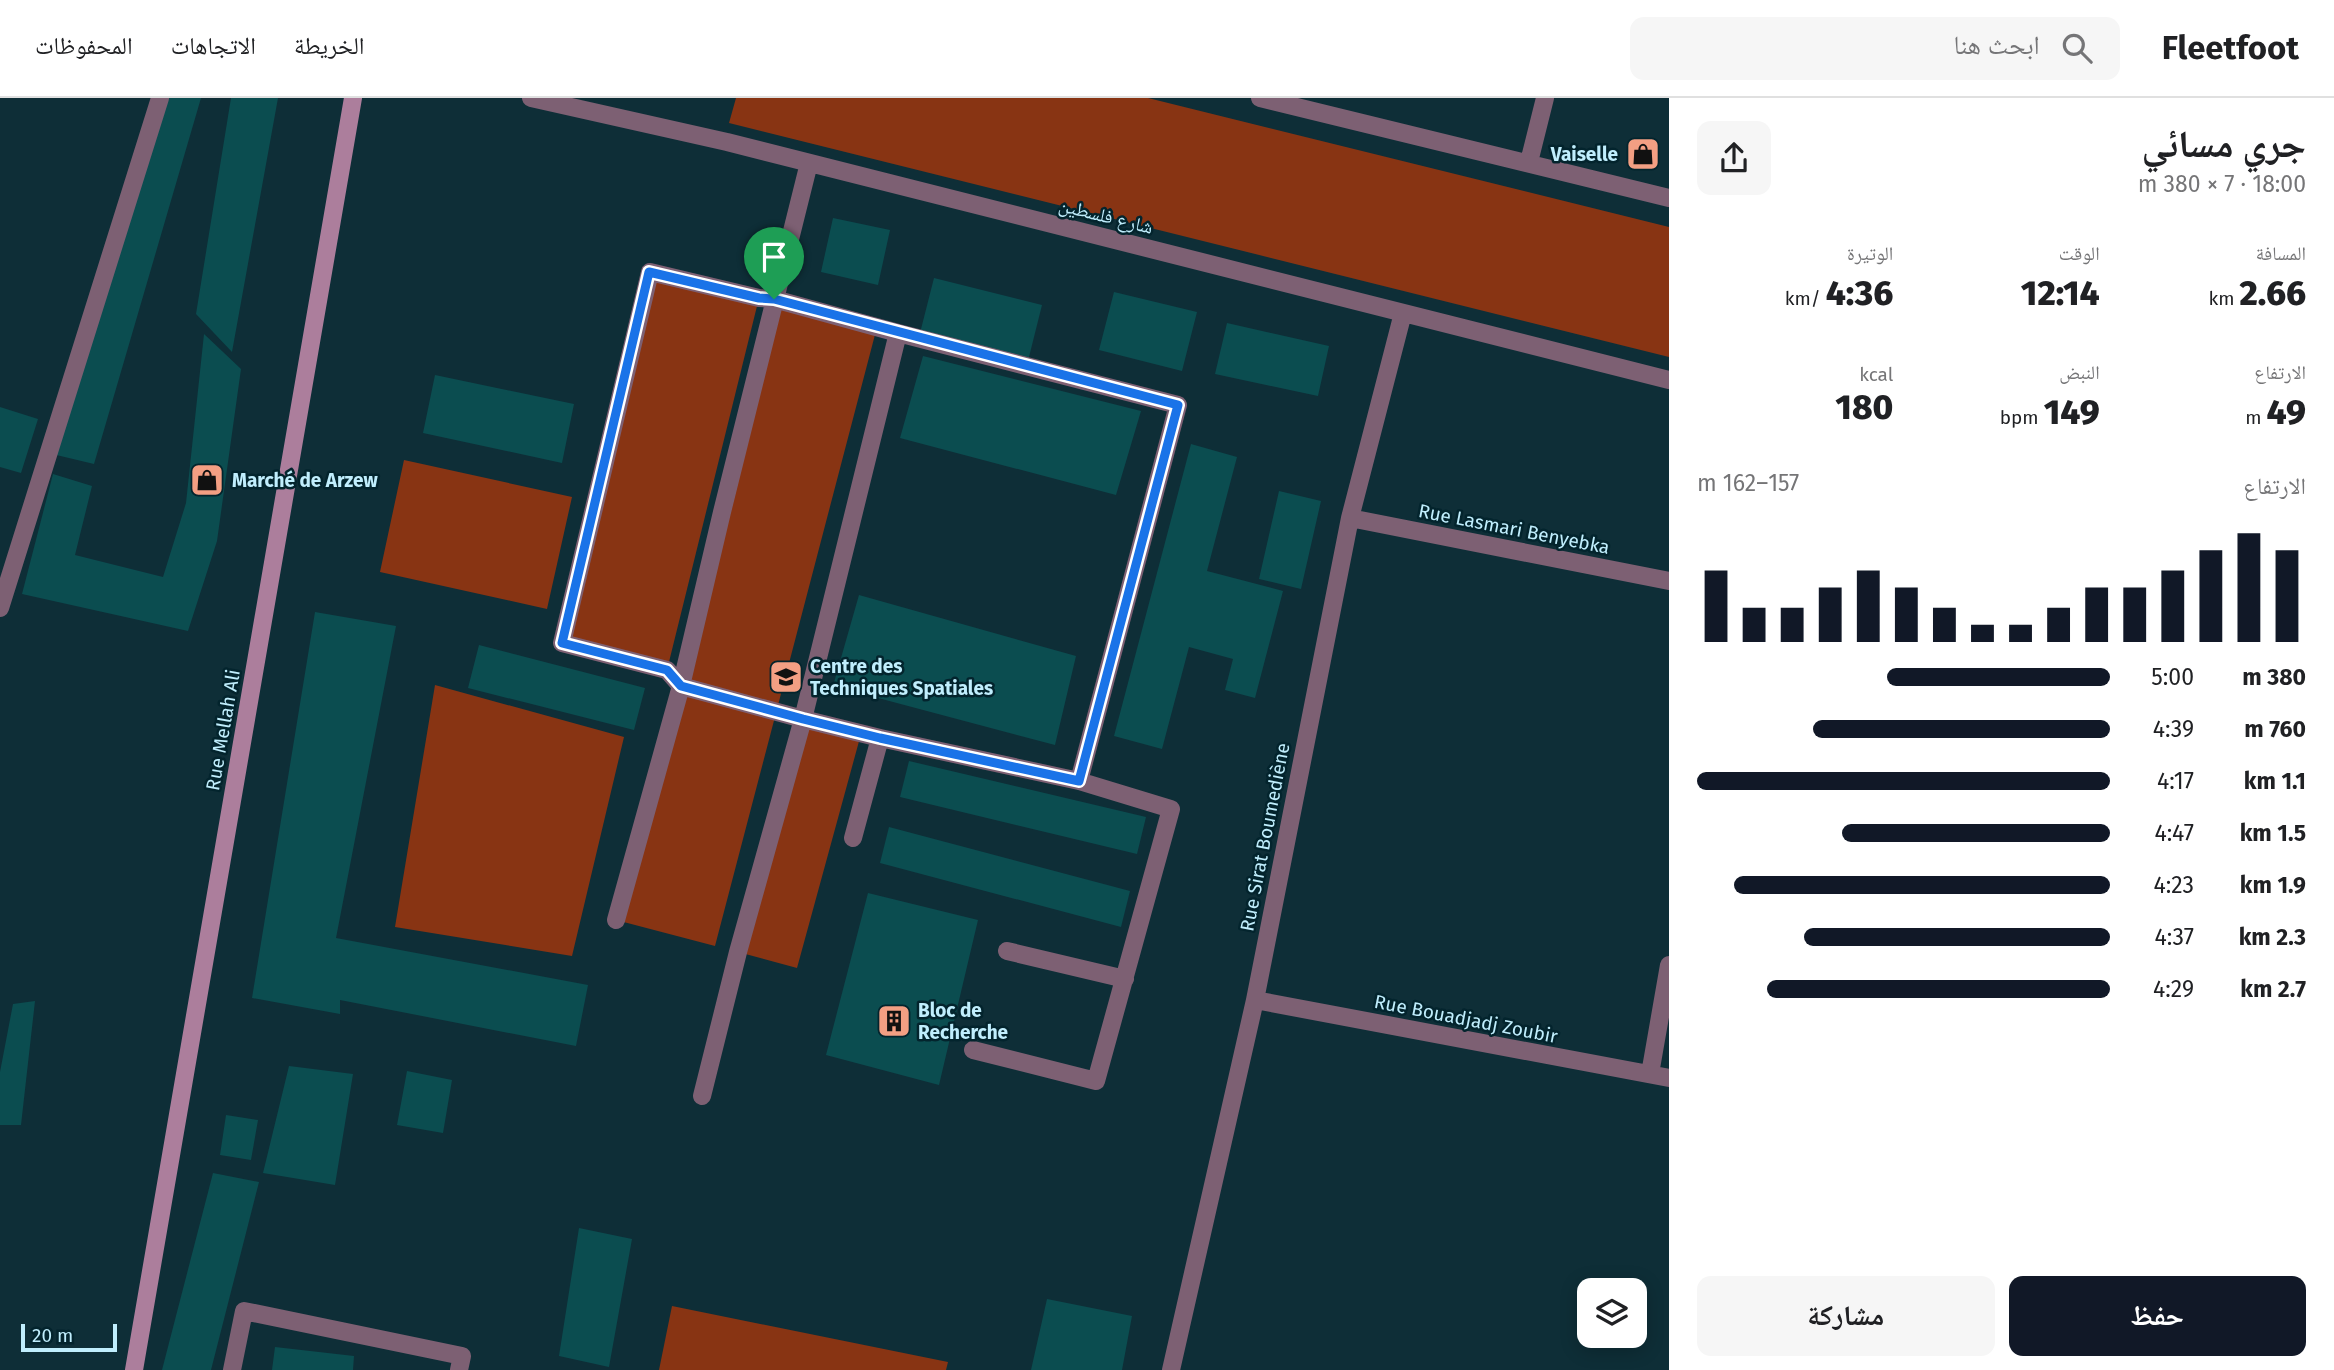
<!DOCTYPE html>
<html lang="ar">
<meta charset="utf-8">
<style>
:root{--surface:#fff;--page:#f6f6f6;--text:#202124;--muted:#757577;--line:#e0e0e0;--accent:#111827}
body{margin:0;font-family:"Fira Sans","Noto Naskh Arabic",sans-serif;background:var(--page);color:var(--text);direction:rtl;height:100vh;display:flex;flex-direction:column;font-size:26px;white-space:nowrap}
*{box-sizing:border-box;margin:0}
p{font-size:23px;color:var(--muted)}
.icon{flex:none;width:38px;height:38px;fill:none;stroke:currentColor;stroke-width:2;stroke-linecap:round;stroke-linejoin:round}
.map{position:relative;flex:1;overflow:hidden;direction:ltr}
.details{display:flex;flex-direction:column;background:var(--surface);width:665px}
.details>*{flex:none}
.tools{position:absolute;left:1577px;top:1180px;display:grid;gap:14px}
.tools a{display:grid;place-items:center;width:70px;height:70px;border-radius:14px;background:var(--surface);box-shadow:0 4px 18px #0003;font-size:35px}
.scale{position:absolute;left:21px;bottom:18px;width:96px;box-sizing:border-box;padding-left:7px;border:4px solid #c0eefd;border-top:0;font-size:19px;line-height:24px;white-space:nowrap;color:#c0eefd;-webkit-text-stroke:5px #03242d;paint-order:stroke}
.pin{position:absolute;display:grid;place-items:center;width:60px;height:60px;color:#fff;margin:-72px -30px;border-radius:50% 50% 50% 0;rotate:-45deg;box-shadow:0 0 7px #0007}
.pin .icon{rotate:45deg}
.round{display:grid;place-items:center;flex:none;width:74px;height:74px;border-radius:14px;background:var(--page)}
.overview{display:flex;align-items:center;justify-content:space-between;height:119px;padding:0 28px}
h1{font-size:38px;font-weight:800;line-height:52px}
.stats{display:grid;grid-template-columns:repeat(3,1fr);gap:10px;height:119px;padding:7px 28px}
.stats div{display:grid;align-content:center}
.stats b{font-size:35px;font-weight:800}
.stats small{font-size:19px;font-weight:400}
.stats p{font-size:19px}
.chart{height:196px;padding:14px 28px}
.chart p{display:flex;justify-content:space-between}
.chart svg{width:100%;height:126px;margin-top:7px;stroke:var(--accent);stroke-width:6}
.primary-button{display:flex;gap:14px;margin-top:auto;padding:14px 28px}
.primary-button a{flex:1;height:80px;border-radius:14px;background:var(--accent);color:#fff;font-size:28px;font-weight:800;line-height:80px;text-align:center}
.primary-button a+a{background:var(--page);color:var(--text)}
ul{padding:0 28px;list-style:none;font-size:23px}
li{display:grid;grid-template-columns:112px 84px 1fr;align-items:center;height:52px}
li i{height:18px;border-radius:9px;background:var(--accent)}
header{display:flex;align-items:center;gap:42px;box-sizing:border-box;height:98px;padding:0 35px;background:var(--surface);border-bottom:2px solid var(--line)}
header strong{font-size:33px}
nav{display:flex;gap:38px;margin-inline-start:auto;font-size:24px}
.search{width:490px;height:63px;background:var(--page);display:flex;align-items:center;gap:18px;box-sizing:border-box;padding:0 24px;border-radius:14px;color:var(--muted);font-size:26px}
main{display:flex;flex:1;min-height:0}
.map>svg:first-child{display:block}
.green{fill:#883413}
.building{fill:#0b4d50}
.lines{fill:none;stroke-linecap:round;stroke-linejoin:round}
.minor{stroke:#7d6073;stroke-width:18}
.secondary{stroke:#ac7e9c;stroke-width:18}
.route-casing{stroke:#fff;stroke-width:14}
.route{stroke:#1a73e8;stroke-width:9}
.labels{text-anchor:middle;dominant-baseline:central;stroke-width:5;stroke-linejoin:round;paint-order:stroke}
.poi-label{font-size:19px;font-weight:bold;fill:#c0eefd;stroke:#03242d;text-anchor:start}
.street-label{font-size:19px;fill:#c0eefd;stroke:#03242d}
</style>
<header>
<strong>Fleetfoot</strong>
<div class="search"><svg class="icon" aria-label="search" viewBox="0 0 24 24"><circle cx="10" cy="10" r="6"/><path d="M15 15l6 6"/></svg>ابحث هنا</div>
<nav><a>الخريطة</a><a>الاتجاهات</a><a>المحفوظات</a></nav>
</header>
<main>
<section class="details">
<div class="overview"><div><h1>جري مسائي</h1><p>18:00 · 7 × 380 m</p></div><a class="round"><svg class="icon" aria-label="share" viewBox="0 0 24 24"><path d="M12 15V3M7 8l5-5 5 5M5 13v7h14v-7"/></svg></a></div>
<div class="stats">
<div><p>المسافة</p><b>2.66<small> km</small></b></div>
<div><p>الوقت</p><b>12:14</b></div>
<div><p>الوتيرة</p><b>4:36<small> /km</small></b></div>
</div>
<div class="stats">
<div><p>الارتفاع</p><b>49<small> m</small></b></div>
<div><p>النبض</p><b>149<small> bpm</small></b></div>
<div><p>kcal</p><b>180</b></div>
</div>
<div class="chart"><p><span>الارتفاع</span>157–162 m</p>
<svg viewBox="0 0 160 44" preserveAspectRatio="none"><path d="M5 44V19M15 44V32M25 44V32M35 44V25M45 44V19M55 44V25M65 44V32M75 44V38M85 44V38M95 44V32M105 44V25M115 44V25M125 44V19M135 44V12M145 44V6M155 44V12"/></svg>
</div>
<ul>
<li><b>380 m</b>5:00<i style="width:54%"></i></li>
<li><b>760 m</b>4:39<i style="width:72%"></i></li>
<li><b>1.1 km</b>4:17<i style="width:100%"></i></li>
<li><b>1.5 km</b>4:47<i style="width:65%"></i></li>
<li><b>1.9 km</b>4:23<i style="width:91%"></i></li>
<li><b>2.3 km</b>4:37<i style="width:74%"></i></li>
<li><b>2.7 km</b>4:29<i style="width:83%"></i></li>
</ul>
<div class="primary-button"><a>حفظ</a><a>مشاركة</a></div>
</section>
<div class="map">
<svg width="1669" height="1272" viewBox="0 0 1669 1272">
<rect width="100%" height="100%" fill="#0e2e37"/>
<path class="green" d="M 736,0 L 1148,0 L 1669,129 L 1669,259 L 729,25 Z
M 650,174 L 759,200 L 667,572 L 562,545 Z
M 774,201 L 877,229 L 715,848 L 616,822 Z
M 404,362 L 572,399 L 547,511 L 380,474 Z
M 435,587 L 624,639 L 572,858 L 395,829 Z
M 803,621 L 861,636 L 797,870 L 738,854 Z
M 672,1208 L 948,1264 L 946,1272 L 659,1272 Z"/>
<path class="building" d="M 160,0 L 201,0 L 94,366 L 48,355 Z
M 231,0 L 278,0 L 232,254 L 196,216 Z
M 833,120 L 890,132 L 878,187 L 821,174 Z
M 934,180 L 1042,207 L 1028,263 L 920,235 Z
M 1114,194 L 1197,214 L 1182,273 L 1099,252 Z
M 1227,225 L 1329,248 L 1318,298 L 1215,276 Z
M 204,236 L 241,271 L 217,443 L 188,533 L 22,496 L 53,376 L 92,388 L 75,457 L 163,479 L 186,405 Z
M 923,258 L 1141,313 L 1116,397 L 900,340 Z
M 435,277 L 574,306 L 562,365 L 423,335 Z
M 0,309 L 38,321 L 21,375 L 0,369 Z
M 1191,346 L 1237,359 L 1207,473 L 1283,493 L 1255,600 L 1225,592 L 1233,561 L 1189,549 L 1162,651 L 1114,638 Z
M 1279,393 L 1321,403 L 1301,491 L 1259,481 Z
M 859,497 L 1076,558 L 1055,647 L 833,588 Z
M 315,514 L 396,528 L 336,840 L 588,887 L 576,948 L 340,902 L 340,916 L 252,900 Z
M 479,547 L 645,590 L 634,632 L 468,590 Z
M 909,663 L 1146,719 L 1137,756 L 900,699 Z
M 889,729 L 1130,793 L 1121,829 L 880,765 Z
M 868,795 L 978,822 L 939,987 L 826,957 Z
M 35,903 L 21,1027 L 0,1027 L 0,974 L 13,906 Z
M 289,968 L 353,976 L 335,1087 L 263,1075 Z
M 407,973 L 452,982 L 443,1035 L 397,1027 Z
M 226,1017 L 258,1022 L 251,1062 L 220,1057 Z
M 213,1075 L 259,1084 L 211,1272 L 162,1272 Z
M 579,1130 L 632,1141 L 609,1269 L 559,1258 Z
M 1047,1201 L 1132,1218 L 1122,1272 L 1031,1272 Z
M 275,1249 L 354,1258 L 353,1272 L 272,1272 Z"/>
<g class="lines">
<path class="minor" d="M 531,0 L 727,44 L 1669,282
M 1260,0 L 1669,100
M 1529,64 L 1545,0
M 898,235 L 1178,307 L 1079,683
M 1350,420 L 1669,483
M 0,510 L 160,0
M 853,740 L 880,640
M 616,822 L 681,588 L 722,414 L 809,65
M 1007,853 L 1125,881
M 1255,902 L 1669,980
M 1650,976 L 1669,867
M 702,998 L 738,854 L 803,621 L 898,235 L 774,201 L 759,200 L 650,174 L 562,545 L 667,572 L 681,588 L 803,621 L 880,640 L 1079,683 L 1171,711 L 1096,983 L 973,952
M 232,1272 L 244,1213 L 462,1258 L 459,1272
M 1171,1272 L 1255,902 L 1350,420 L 1403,215"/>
<path class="secondary" d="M 134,1272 L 353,0"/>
</g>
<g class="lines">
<defs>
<path id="route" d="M 649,174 L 759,200 L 774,201 L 1178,307 L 1079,683 L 880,640 L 803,621 L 681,588 L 667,572 L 562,545 Z"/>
</defs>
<use href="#route" class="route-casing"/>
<use href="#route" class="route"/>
</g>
<defs>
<symbol id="shop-square" viewBox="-11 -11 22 22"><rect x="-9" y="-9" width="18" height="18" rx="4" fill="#f39f83" stroke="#03242d"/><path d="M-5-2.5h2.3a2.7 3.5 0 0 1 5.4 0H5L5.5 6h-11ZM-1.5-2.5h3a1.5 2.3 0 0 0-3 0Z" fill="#111"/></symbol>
<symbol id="university-square" viewBox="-11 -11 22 22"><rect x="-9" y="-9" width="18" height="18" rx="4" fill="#f39f83" stroke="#03242d"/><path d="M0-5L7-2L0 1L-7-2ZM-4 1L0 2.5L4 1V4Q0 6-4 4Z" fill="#111"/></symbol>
<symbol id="building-square" viewBox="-11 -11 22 22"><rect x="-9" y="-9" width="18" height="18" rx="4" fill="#f39f83" stroke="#03242d"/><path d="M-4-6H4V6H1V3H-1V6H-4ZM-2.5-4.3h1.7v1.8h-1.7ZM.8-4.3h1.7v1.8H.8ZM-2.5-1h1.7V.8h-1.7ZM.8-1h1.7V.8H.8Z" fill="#111"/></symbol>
</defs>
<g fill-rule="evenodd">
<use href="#shop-square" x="1624" y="37" width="38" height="38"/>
<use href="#shop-square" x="188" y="363" width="38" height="38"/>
<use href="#university-square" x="767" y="560" width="38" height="38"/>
<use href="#building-square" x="875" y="904" width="38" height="38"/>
</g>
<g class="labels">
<g class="poi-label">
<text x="1618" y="56" text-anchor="end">Vaiselle</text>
<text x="232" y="382">Marché de Arzew</text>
<text x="810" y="568">Centre des<tspan x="810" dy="22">Techniques Spatiales</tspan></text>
<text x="918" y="912">Bloc de<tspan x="918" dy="22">Recherche</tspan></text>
</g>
<g class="street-label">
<text transform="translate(1106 118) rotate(14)">شارع فلسطين</text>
<text transform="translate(1514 431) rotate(11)">Rue Lasmari Benyebka</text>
<text transform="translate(223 632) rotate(-80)">Rue Mellah Ali</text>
<text transform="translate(1265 739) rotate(-79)">Rue Sirat Boumediène</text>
<text transform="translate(1466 921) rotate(11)">Rue Bouadjadj Zoubir</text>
</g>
</g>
</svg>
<div class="tools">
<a><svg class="icon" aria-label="layers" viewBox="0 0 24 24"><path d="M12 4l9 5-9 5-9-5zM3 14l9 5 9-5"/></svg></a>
</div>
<div class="scale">20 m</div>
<div class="pin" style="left:774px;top:201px;background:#1e9e55"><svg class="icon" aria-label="arrive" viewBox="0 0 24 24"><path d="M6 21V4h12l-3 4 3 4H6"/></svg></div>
</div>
</main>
